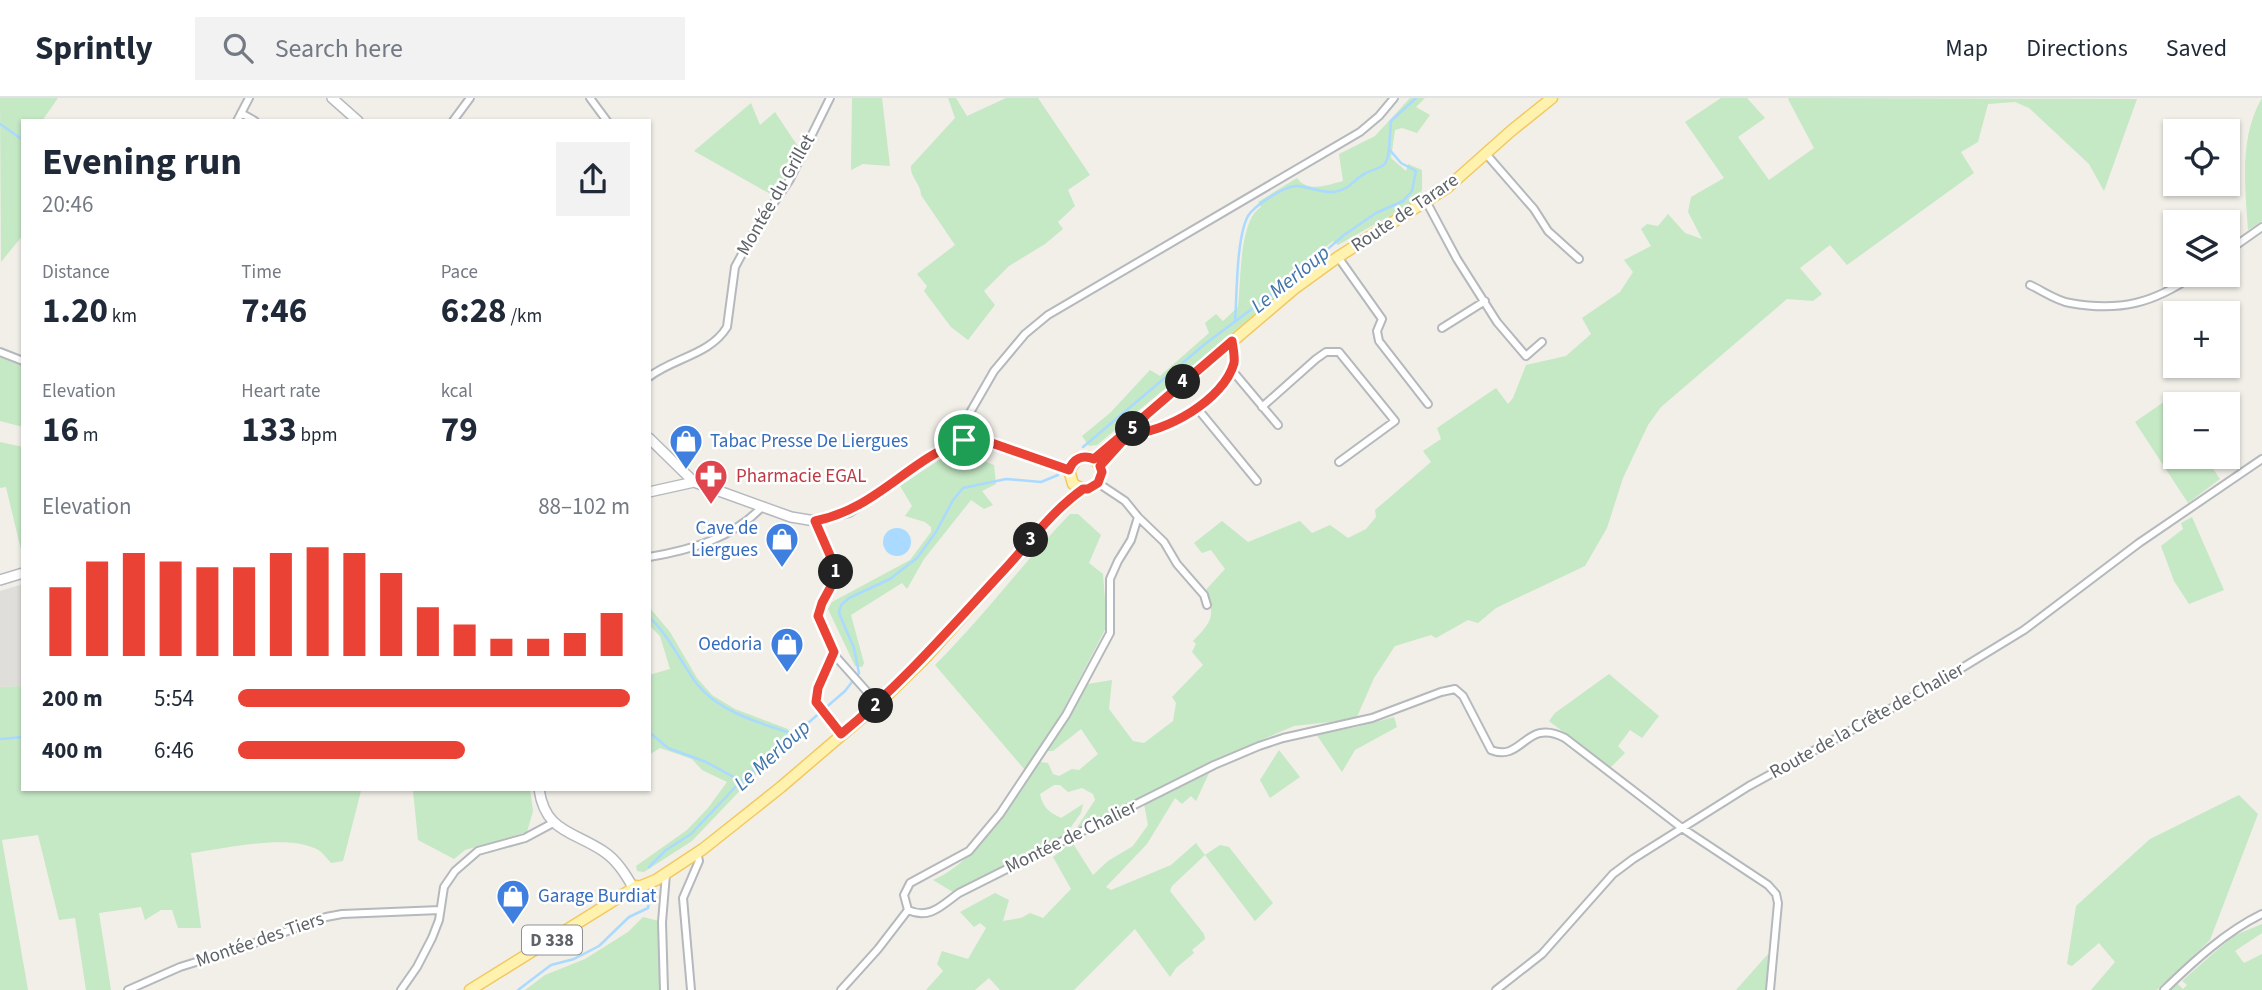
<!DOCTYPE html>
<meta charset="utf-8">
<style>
:root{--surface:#fff;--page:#f2f2f3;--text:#1f2937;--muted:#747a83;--line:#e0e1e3;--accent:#ea4335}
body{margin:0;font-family:"Source Sans 3",sans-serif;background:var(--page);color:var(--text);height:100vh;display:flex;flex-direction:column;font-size:26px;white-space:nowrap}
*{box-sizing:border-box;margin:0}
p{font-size:23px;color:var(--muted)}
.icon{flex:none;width:38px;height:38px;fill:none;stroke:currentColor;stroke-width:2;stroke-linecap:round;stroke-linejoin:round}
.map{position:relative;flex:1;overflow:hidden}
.side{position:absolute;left:21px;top:21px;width:630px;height:672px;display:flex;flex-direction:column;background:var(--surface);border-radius:0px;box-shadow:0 2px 5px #0004}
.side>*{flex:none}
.fabs{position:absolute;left:2163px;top:21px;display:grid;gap:14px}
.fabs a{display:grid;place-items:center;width:77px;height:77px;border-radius:0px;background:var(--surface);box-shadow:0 2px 5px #0004;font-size:35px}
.pin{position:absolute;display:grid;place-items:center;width:60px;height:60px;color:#fff;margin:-30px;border:4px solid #fff;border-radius:50%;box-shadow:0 2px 7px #0007}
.km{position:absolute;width:35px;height:35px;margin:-18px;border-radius:50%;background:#222;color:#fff;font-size:19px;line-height:35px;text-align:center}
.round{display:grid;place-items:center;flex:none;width:74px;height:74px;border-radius:0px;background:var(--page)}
.headline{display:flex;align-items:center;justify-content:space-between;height:119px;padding:0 21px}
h1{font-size:38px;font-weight:700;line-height:52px}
.stats{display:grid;grid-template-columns:repeat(3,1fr);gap:10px;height:119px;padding:7px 21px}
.stats div{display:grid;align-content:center}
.stats b{font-size:35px;font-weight:700}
.stats small{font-size:19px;font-weight:400}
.stats p{font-size:19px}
.chart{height:196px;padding:14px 21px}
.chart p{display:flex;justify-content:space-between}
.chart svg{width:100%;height:126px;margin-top:7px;stroke:var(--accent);stroke-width:6}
ul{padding:0 21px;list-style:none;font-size:23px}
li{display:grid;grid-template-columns:112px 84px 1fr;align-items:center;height:52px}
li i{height:18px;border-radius:9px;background:var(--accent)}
header{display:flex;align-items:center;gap:42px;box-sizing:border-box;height:98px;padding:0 35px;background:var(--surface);border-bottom:2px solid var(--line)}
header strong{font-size:33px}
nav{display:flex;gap:38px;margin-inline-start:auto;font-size:24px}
.search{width:490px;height:63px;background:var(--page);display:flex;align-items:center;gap:18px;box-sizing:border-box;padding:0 24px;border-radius:0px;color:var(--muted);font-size:26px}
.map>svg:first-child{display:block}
.industrial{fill:#e0deda}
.green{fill:#c5e8c5}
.water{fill:#aadaff}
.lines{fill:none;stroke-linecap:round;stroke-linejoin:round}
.stream{stroke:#aadaff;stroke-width:2.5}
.street-casing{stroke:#b5b8bc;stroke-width:10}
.secondary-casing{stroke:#b6babf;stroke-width:12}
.primary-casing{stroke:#f2c960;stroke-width:13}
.street{stroke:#fff;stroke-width:6}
.secondary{stroke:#fff;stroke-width:9}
.primary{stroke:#fff2af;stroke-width:10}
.route-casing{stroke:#fff;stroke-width:14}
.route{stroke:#ea4335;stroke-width:9}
.labels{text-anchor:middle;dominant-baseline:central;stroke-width:5;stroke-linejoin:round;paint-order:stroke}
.shield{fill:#fff;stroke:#8f9295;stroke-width:2}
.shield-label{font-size:18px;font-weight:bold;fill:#5f6368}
.street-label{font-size:19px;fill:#5f6368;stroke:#fff}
.shop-label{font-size:19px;fill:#366cbe;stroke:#fff;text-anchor:start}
.health-label{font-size:19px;fill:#be3a42;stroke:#fff;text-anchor:start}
.water-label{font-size:21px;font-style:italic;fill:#4174aa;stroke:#fff}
</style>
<header>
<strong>Sprintly</strong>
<div class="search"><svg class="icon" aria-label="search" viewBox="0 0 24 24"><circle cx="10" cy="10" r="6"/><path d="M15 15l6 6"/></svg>Search here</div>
<nav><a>Map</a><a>Directions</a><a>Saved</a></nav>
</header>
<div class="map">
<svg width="2262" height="892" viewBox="0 0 2262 892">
<rect width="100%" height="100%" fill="#f1efe8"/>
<path class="industrial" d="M 23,486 L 23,588 L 0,589 L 0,493 Z"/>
<path class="green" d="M 0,0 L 58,0 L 42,23 L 23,23 L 23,137 L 1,164 Z
M 852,0 L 882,0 L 890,68 L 863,66 L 851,72 Z
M 948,0 L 956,0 L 967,18 L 1006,0 L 1038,0 L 1090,77 L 1068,92 L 1075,108 L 1058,124 L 1063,131 L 1045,146 L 1009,168 L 984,193 L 995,207 L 968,242 L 951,229 L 924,193 L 927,188 L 917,176 L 955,147 L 921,97 C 921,86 910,79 911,68 L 955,20 Z
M 1410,0 L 1425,0 L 1416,9 L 1430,17 L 1417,35 L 1402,30 L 1395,32 L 1391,60 L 1406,73 L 1408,66 L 1422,72 L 1422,92 L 1416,103 L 1338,147 L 1333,143 L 1305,165 L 1309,171 L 1097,347 L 1089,348 L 1082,338 L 1110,315 L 1150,272 L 1160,278 L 1209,235 L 1205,225 L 1216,216 L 1223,223 L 1238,209 C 1241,184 1239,122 1261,109 L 1258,104 L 1297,80 C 1308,95 1327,87 1343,83 L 1339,56 L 1375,38 Z
M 1721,0 L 1747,0 L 1765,20 L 1738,39 L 1769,82 L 1814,50 L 1788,1 L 1789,0 L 2137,1 L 2104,93 L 2089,66 L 2029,10 L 2015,4 L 1988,6 L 1978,44 L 1961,54 L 1974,75 L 1847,167 L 1830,147 L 1800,170 L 1822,196 L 1813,203 L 1787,201 L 1661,309 L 1648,327 L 1623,380 L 1607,430 L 1585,468 L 1496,510 L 1478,525 L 1468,522 L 1436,540 L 1431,537 L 1395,548 L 1374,580 L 1356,621 L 1294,628 L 1212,663 L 1074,734 L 1095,702 L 1093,696 L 1082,690 L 1068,694 L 1060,687 L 1054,687 L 1040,696 C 1043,710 1049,714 1061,720 L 1083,706 L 1081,715 L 1066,736 L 953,794 L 933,782 C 976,765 1014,702 1040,664 L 1048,665 L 1053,676 L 1059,678 L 1072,671 L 1079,672 L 1098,656 L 1081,631 L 1053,653 L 1047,653 L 1088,586 L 1112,582 L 1109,611 L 1133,643 L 1144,645 L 1173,623 L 1176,605 L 1172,599 L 1203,567 L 1192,554 L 1196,546 L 1193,543 C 1210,525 1218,518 1204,494 L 1225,471 L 1211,452 L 1202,455 L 1194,445 L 1222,423 L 1248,444 L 1300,423 L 1312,435 L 1330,427 L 1348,440 L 1366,431 L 1376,419 L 1375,412 L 1431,364 L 1423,353 L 1441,341 L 1437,330 L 1496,290 L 1508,306 L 1513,300 L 1526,267 L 1566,258 L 1591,236 L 1582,220 L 1620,194 L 1633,174 L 1624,162 L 1651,148 L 1641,131 L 1647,126 L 1658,128 L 1668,116 L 1685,135 L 1702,141 L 1688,114 L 1691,99 L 1724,80 L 1685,24 Z
M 2262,0 L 2262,123 L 2248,132 C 2245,88 2239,39 2262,0 Z
M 751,5 L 760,27 L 775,14 L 799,50 L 774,98 L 694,53 Z
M 0,257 L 23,266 L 23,329 L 0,323 Z
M 2168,301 L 2175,313 L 2175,359 L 2205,359 L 2220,381 L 2188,405 L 2135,324 Z
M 0,344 L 23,349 L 22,456 L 6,389 L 0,390 Z
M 966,350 L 986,352 L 981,362 L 994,367 L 996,386 L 982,393 L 993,407 L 984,411 L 971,402 L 924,461 L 907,491 L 902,485 L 851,517 L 864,565 L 862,569 L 855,568 L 828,511 L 832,504 L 910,462 L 931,434 L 931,429 L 925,424 L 905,418 L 912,408 L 900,388 L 951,354 Z
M 1070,416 L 1078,416 L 1101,437 L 1089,465 L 1103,476 L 1107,528 L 1059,620 L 1025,672 L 935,567 C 983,519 1023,465 1070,416 Z
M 2192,419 L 2224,492 L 2189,506 L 2174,483 L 2161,448 L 2183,431 L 2181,425 Z
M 649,509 L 670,534 L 697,580 L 712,597 L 735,611 L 788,631 L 794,643 L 751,681 L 692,743 L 644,774 L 637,773 L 636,768 L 687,732 L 708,710 L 727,684 L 702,672 L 692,661 L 660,650 L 649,657 L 649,577 L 670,571 L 660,538 L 649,527 Z
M 1609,576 L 1659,618 L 1642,640 L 1630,632 L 1618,648 L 1625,655 L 1610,670 L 1549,623 L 1555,615 Z
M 23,588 L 23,691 L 530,691 L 533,713 L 527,734 L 465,752 L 454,761 L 418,742 L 413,693 L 361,693 L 343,763 L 331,765 C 328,762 324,756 320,753 C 291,734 224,751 191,755 L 201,830 L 178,830 L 172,812 L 161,812 L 145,822 L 141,809 L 99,815 L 111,892 L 86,892 L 75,820 L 59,822 L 38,737 L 2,742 L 28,892 L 0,892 L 0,589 Z
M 1394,619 L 1397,629 L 1355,652 L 1342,674 L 1316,636 L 1357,629 Z
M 1279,652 L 1300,679 L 1270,700 L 1260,682 Z
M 1210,673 L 1196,703 L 1191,698 L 1182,706 L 1175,700 L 1147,746 L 1106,789 L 1111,792 L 1171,767 L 1196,745 L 1205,757 L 1220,747 L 1229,749 L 1273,805 L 1255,823 L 1205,757 L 1172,788 L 1170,793 L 1204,836 L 1205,841 L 1192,852 L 1194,855 L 1176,870 L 1170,879 L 1135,831 L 1074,892 L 1000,892 L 989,880 L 975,892 L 926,892 L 943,873 L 937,866 L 942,853 L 968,861 L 986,830 L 980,825 L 974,829 L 960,814 L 995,795 L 1009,802 L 1003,823 L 1021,820 L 1030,815 L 1043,820 L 1071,791 L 1053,759 L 1072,744 L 1093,777 L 1108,763 L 1133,748 L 1148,727 L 1144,706 Z
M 2239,697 L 2258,716 L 2210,842 L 2157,892 L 2091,892 L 2115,864 L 2099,845 L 2072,868 L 2067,866 L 2076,808 L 2150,741 Z
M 643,819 L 659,823 L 660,892 L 525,892 L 545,877 L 585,861 L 628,834 Z
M 2262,826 L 2262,835 L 2235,853 L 2244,865 L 2262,856 L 2262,892 L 2170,892 L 2177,885 L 2183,891 L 2187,887 L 2182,883 L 2233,838 Z
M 1768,856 L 1770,868 L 1767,892 L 1736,892 Z"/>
<path class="water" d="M883 444a14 14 0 1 1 28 0a14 14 0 1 1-28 0Z"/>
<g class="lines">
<path class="stream" d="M 0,26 L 23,42
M 1235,224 C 1237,198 1236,140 1248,118 C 1254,108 1285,87 1297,88 C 1310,89 1320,95 1334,94 C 1352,91 1353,81 1366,75 C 1380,68 1387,72 1389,51
M 1083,349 L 1205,246 L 1301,174 L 1344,137 L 1376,115 L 1403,103 L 1412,93 L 1416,73 L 1401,65 L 1389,51 L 1391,23 L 1416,0
M 649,519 C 669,537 681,565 697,586 C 719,614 760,625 793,636
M 649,634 L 668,650 L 706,664 L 741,683
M 0,641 L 23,639
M 649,769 L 666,752 L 691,736 L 741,683 L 845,593 L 859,575 L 854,550 L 839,515 L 841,507 L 849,500 L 890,481 L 917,460 L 936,434 L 953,402 L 963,390 L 1006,381 L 1041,384 L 1058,377
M 518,892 L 551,867 L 574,861 L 599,848 L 629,819 L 648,810 L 651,794"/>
<defs>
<path id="street" d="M 590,0 L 607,23
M 241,15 L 255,23
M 237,23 L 249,0
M 453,23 L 470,0
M 1487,57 L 1534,111 L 1548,133 L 1579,161
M 1426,103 L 1457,161 L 1497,224 L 1526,258 L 1542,244
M 2228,153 L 2262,129
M 1338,159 L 1382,221 L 1377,233 L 1379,243 L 1428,306
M 2030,187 C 2043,193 2057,203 2070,205 C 2120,214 2154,205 2194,177
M 1442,230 L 1485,203
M 0,254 L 23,263
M 1230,274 L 1236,277 L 1278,327
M 649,279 C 673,260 710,257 727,229 L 735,169 L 755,132 L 789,83 L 830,0
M 1262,309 L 1316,261 L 1326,254 L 1339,254 L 1395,323 L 1339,364
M 1197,310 L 1257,383
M 1129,336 C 1166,336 1222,303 1233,265 C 1235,258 1233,250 1232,243
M 964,342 L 964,325 L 994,273 L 1025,236 L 1048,217 L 1360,34 L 1379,18 L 1394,0
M 1098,385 L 1125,403 L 1138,419 L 1131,442 L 1118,463 L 1110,481 L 1110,535 L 1066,617 L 1000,716 L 969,753 L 910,785 L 904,797 L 908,812 C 930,822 942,807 959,795 L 1214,667 L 1259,648 L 1283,640 L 1372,620 L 1441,594 L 1455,591 L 1463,598 L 1491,652 C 1523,665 1525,619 1565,640 L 1682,730 L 1768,787 L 1776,796 L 1778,805 L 1770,892
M 1138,419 L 1164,444 L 1177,466 L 1204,497 L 1207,507
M 815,423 L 837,471 L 835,481 L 829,495 L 822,505 L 818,518 L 837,560 L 878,606
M 649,459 C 691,452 733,440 763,408
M 834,554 L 819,590 L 816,604 L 841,636
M 128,892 L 180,869 L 241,850 L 326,819 L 342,816 L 440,812
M 401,892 L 417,869 L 432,840 L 439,822 L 444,789 L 455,773 L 478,753 L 525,740 L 553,725
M 664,892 L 662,824 L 666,776
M 691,892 L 683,800 L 699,763 L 697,755
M 841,892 L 878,851 L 908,812
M 1496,892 L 1542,856 L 1613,776 L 1633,761 L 1749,688 L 1934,587 L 2024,532 L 2139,445 L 2262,361
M 2164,892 C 2193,864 2225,834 2262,816"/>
<path id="secondary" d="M 332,0 L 358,23
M 649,340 L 694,384
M 649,394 L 694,384 L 791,419 L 815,423 L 849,414 L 942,350 L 964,342 L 986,343 L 1069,372
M 0,482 L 23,475
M 539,691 C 545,734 573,733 603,753 C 617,762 626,777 634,791"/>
<path id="primary" d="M 1094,361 L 1117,341
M 1100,368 L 1147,316 L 1294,191 L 1338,159 L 1448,89 L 1511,33 L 1552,0
M 634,791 L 656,782 L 703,751 L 781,689 L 878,606 L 927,558 L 1055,415 L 1083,391 L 1089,391 L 1098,385 C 1104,374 1101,364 1089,359 L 1078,360 L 1069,372 L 1073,386 L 1083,391
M 470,892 L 637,788"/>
</defs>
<use href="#street" class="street-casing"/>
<use href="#secondary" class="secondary-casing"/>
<use href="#primary" class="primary-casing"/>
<use href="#street" class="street"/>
<use href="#secondary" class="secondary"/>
<use href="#primary" class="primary"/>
</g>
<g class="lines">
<defs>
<path id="route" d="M 964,342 C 908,362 876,411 815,423 L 836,471 L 835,481 L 822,505 L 818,518 L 834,554 L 818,590 L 816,604 L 841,636 C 901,587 951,529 1004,472 C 1029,445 1052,413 1083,391 L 1088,391 L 1098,385 L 1102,374 L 1100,368 L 1147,316 L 1232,243 C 1233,250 1235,258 1234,265 C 1224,302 1165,335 1129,336 L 1147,316 L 1094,361 C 1082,356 1073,361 1069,372 L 986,343 L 964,342"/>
</defs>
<use href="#route" class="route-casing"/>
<use href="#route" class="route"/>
</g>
<defs>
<symbol id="shop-pin" viewBox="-11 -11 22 30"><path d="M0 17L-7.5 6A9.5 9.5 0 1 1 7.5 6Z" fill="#3f7fe0" stroke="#fff"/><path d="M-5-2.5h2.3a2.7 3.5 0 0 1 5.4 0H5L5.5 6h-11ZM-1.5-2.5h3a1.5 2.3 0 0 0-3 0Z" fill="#fff"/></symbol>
<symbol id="pharmacy-pin" viewBox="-11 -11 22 30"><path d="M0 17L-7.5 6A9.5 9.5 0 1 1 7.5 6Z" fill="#e0444e" stroke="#fff"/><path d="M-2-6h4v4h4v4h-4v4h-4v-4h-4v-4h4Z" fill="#fff"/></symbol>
</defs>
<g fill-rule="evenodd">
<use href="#shop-pin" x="667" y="324" width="38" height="52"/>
<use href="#pharmacy-pin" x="692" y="359" width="38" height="52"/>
<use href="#shop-pin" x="763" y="422" width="38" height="52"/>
<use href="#shop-pin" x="768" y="527" width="38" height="52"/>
<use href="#shop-pin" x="494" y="779" width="38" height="52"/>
</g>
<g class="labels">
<rect class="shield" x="522" y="827.5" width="60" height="29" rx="5"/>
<g class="shield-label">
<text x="552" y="842">D 338</text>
</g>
<g class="street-label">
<text transform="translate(776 97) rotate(-60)">Montée du Grillet</text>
<text transform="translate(1405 115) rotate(-34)">Route de Tarare</text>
<text transform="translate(1867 623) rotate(-29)">Route de la Crête de Chalier</text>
<text transform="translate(1071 739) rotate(-26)">Montée de Chalier</text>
<text transform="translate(260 842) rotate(-19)">Montée des Tiers</text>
</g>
<g class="shop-label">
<text x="710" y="343">Tabac Presse De Liergues</text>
<text x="758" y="430" text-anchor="end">Cave de<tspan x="758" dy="22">Liergues</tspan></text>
<text x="762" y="546" text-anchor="end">Oedoria</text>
<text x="538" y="798">Garage Burdiat</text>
</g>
<g class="health-label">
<text x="736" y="378">Pharmacie EGAL</text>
</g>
<g class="water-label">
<text transform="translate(1290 181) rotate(-39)">Le Merloup</text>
<text transform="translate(772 657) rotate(-42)">Le Merloup</text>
</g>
</g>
</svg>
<div class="fabs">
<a><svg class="icon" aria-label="locate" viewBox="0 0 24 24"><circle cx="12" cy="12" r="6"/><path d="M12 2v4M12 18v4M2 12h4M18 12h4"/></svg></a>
<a><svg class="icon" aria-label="layers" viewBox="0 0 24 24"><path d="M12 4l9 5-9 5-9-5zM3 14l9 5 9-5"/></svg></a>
<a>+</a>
<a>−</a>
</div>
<div class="pin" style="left:964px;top:342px;background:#1e9e55"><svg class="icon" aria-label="arrive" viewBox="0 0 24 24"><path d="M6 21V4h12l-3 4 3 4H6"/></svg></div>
<b class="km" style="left:836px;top:474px">1</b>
<b class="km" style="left:876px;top:608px">2</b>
<b class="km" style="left:1031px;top:442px">3</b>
<b class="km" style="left:1183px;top:284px">4</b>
<b class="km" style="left:1133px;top:331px">5</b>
<section class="side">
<div class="headline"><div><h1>Evening run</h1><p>20:46</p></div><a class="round"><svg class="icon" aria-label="share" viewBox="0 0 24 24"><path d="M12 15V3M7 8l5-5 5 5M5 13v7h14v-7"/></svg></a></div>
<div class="stats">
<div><p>Distance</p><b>1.20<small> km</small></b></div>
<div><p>Time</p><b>7:46</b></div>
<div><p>Pace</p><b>6:28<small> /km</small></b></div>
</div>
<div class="stats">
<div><p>Elevation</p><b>16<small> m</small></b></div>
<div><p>Heart rate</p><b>133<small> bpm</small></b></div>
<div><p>kcal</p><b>79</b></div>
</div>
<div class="chart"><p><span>Elevation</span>88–102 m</p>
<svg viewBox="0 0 160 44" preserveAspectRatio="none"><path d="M5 44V20M15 44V11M25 44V8M35 44V11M45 44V13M55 44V13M65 44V8M75 44V6M85 44V8M95 44V15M105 44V27M115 44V33M125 44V38M135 44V38M145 44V36M155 44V29"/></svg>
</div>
<ul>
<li><b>200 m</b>5:54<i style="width:100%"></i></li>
<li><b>400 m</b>6:46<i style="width:58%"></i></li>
</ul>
</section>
</div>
